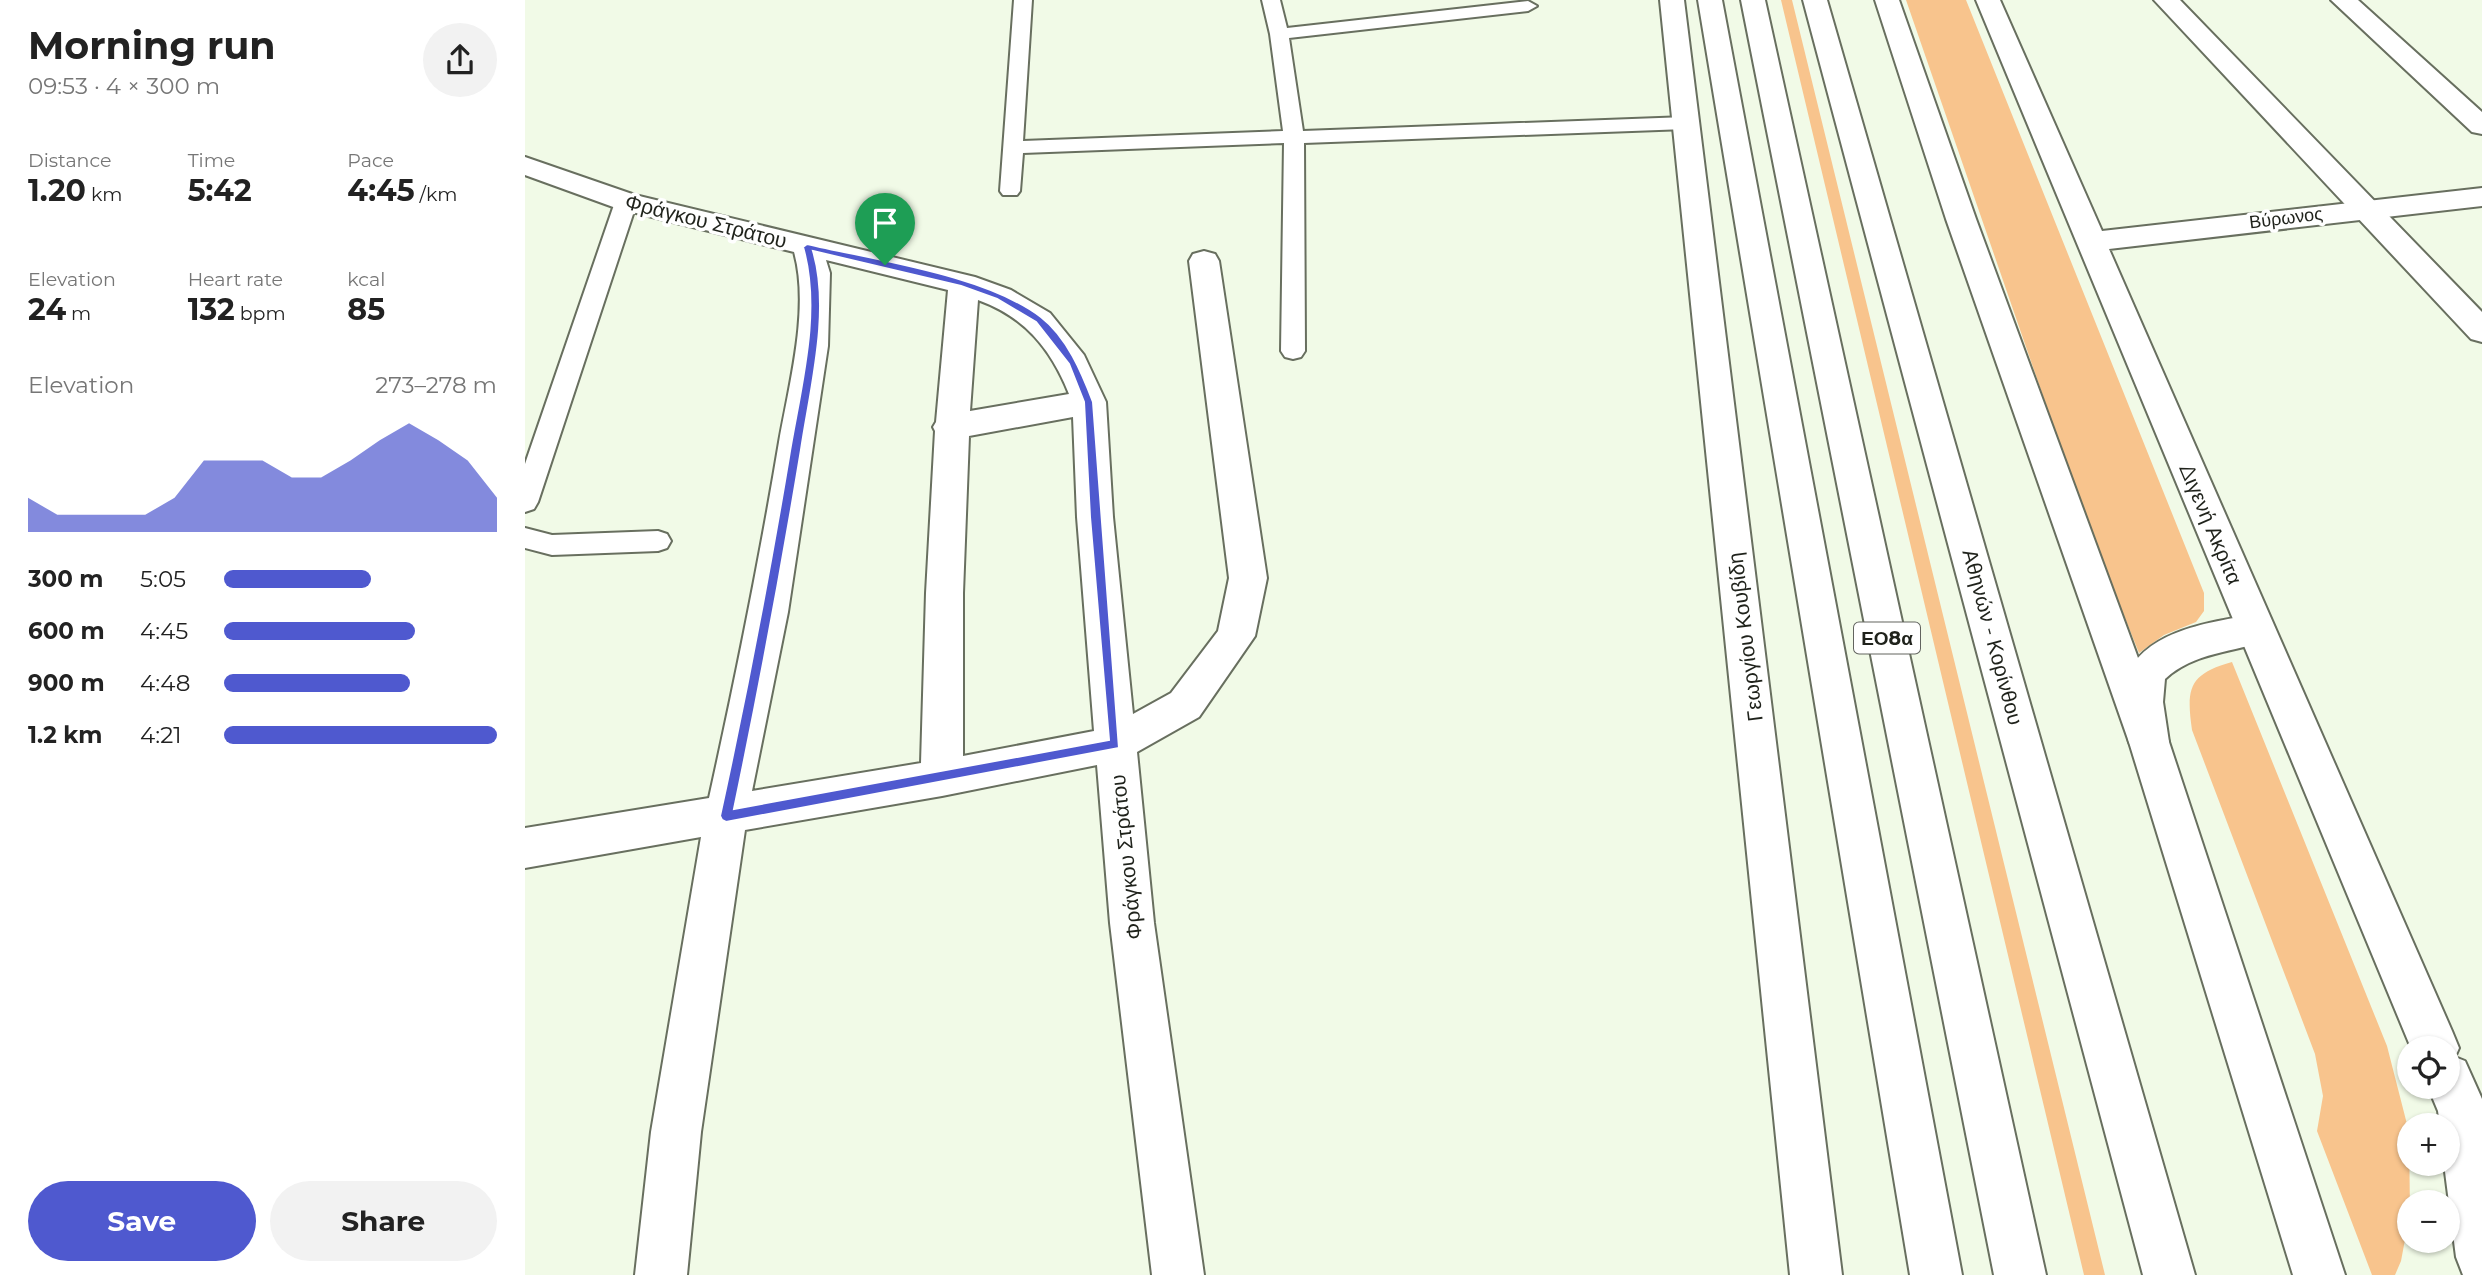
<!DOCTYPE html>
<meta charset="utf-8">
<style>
:root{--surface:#fff;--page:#f2f2f2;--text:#222;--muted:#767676;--accent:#4f59cf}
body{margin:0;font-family:Montserrat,sans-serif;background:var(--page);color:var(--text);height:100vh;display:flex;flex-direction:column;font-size:26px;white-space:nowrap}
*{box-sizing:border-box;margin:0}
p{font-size:23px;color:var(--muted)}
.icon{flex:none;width:38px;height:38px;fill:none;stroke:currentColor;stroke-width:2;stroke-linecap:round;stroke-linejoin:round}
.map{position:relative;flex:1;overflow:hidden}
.drawer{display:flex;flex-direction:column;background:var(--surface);width:525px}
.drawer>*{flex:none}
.fabs{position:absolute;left:1872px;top:1036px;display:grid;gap:14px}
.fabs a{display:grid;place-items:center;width:63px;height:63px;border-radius:50%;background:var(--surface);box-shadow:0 2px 5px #0004;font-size:35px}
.pin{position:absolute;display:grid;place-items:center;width:60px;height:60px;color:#fff;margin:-72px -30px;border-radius:50% 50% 50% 0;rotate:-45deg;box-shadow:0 0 7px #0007}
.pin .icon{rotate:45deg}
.round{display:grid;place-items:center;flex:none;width:74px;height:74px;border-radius:37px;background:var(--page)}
.head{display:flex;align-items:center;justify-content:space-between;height:119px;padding:0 28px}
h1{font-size:38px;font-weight:700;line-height:52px}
.stats{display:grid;grid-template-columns:repeat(3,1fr);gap:10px;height:119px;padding:7px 28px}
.stats div{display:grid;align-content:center}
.stats b{font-size:30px;font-weight:700}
.stats small{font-size:19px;font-weight:400}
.stats p{font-size:19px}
.chart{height:196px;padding:14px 28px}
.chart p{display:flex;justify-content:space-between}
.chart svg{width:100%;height:126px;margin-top:7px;fill:var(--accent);opacity:.7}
.button{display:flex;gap:14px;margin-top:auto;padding:14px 28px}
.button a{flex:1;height:80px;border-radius:42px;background:var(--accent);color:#fff;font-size:28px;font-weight:700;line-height:80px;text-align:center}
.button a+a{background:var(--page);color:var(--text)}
ul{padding:0 28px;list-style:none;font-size:23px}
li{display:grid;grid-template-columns:112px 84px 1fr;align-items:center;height:52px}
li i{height:18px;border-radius:9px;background:var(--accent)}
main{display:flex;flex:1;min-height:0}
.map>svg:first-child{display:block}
.green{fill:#f8c48d}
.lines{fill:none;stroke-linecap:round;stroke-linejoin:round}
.lane-casing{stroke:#686f5f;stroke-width:4}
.street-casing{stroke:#686f5f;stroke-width:4}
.secondary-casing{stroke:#686f5f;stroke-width:4}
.highway-casing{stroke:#686f5f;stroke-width:4}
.lane{fill:#fff;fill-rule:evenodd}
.street{fill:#fff;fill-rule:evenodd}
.secondary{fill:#fff;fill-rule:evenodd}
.highway{fill:#fff;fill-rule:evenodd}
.route{fill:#4f59cf;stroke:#fff;stroke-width:2;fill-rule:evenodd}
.labels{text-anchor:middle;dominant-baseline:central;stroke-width:7;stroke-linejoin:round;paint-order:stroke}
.far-street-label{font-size:18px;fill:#1f221b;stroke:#fff}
.shield{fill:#fff;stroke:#62645f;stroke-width:2}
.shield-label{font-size:19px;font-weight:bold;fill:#1f221b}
.street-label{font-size:21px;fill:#1f221b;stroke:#fff}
</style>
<main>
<section class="drawer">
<div class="head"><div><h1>Morning run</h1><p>09:53 · 4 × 300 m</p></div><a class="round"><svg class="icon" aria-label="share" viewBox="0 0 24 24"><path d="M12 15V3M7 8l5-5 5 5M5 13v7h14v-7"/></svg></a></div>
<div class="stats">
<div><p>Distance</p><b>1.20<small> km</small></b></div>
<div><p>Time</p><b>5:42</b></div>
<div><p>Pace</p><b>4:45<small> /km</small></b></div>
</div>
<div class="stats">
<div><p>Elevation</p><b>24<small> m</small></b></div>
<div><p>Heart rate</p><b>132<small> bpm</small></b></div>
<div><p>kcal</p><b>85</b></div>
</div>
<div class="chart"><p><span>Elevation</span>273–278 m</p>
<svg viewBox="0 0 160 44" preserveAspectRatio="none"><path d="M0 44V32L10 38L20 38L30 38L40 38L50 32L60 19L70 19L80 19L90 25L100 25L110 19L120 12L130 6L140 12L150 19L160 32V44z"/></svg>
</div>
<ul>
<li><b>300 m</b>5:05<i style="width:54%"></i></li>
<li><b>600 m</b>4:45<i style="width:70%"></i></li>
<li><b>900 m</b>4:48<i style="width:68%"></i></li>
<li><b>1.2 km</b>4:21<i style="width:100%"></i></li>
</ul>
<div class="button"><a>Save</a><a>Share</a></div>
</section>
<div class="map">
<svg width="1957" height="1275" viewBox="0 0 1957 1275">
<rect width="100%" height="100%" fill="#f1fae7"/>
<path class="green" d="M 1256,0 L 1267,0 L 1580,1275 L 1559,1275 Z
M 1381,0 L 1441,0 L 1679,593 L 1679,611 L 1671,622 L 1639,635 L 1614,653 L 1563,526 Z
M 1707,662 L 1862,1046 L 1884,1132 L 1885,1213 L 1876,1261 L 1870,1275 L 1847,1275 L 1792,1131 L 1798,1096 L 1790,1054 L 1667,730 C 1661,688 1664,674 1707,662 Z"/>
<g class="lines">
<defs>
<path id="lane" d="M 489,0 L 507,0 L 498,141 L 758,131 L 745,34 L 737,0 L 755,0 L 762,28 L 1003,1 L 1012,6 L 1003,11 L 764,38 L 778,131 L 1161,117 L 1168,119 L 1171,123 L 1168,127 L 1161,129 L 779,143 L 780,351 L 776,357 L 768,359 L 760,357 L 756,351 L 759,143 L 498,153 L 495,191 L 492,195 L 478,195 L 475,191 Z
M 101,196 L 108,197 L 112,202 L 13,502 L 9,509 L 0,512 L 0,464 L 90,202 L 94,197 Z
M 0,528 L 27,535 L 133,531 L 142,534 L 146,541 L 142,548 L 133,551 L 27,555 L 0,548 Z"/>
<path id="street" d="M 1451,0 L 1475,0 L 1577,231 L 1957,188 L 1957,206 L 1584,249 L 1927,1031 L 1934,1048 L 1930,1057 L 1940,1061 L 1957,1099 L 1957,1275 L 1938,1275 L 1931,1257 L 1919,1164 L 1923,1164 L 1923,1125 L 1915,1125 L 1913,1111 L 1903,1087 L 1923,1087 L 1923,1048 L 1886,1048 Z
M 1806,0 L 1833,0 L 1957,112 L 1957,134 L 1947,132 Z
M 0,157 L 110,195 L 450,277 L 486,290 L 525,313 L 559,355 L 581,402 L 588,517 L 608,714 L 646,693 L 693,631 L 704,578 L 664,261 L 668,254 L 679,251 L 690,254 L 694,261 L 742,578 L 730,636 L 674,717 L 612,752 L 629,923 L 679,1275 L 627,1275 L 585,923 L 572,765 L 417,796 L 220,830 L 176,1132 L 162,1275 L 110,1275 L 126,1132 L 176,837 L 0,868 L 0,828 L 184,798 C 210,680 234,562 254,442 C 264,385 285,308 269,252 L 91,208 L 0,175 ZM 301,260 L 423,290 L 411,422 L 408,427 L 410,431 L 401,593 L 396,763 L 227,791 L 263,612 L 303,346 L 305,273 ZM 453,300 C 500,317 526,349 544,394 L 445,411 ZM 548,417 L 552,517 L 569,731 L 438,756 L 438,593 L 444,436 Z"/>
<path id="secondary" d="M 1135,0 L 1159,0 L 1317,1275 L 1265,1275 Z
M 1629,0 L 1655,0 L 1957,312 L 1957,342 L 1946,339 Z
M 1731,614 L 1745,618 L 1750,629 L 1745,640 C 1709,652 1669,652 1640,679 L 1638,702 L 1644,742 L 1820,1275 L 1768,1275 L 1604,742 C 1600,722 1594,698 1601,678 C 1619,630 1687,622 1731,614 Z"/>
<path id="highway" d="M 1173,0 L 1197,0 L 1437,1275 L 1385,1275 Z
M 1216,0 L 1240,0 L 1521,1275 L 1469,1275 Z
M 1278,0 L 1302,0 L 1670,1275 L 1618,1275 Z
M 1350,0 L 1374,0 L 1451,219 L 1644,742 L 1638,754 L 1624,759 L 1610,754 L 1604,742 L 1421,219 Z"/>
</defs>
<use href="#lane" class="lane-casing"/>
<use href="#street" class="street-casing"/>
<use href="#secondary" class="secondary-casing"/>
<use href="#highway" class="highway-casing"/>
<use href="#lane" class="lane"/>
<use href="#street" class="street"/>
<use href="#secondary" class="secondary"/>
<use href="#highway" class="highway"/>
</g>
<path class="route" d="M 282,244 C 350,260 461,275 516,317 C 542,337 557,373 568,402 L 594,748 L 201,822 L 197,820 L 195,816 C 221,697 244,577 264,457 C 275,389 297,313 278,247 ZM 288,251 L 436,286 L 472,299 L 511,322 L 544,364 L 559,402 L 565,517 L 584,740 L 209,809 C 234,689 256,571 276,450 C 285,389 306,311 288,251 Z"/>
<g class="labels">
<g class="far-street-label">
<text transform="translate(1761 218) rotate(-7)">Βύρωνος</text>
</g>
<rect class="shield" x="1329" y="622.5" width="66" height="31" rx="5"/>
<g class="shield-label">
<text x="1362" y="638">ΕΟ8α</text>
</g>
<g class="street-label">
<text transform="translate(181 221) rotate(14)">Φράγκου Στράτου</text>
<text transform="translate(1686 524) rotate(67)">Διγενή Ακρίτα</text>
<text transform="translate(1220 637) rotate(-97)">Γεωργίου Κουβίδη</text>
<text transform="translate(1468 637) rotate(75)">Αθηνών - Κορίνθου</text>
<text transform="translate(601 857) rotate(-96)">Φράγκου Στράτου</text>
</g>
</g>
</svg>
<div class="fabs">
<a><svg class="icon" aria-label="locate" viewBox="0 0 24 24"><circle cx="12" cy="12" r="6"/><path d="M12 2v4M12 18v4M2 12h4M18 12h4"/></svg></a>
<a>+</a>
<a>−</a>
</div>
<div class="pin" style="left:360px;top:265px;background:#1e9e55"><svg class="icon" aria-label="arrive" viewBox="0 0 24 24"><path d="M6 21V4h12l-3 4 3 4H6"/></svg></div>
</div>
</main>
